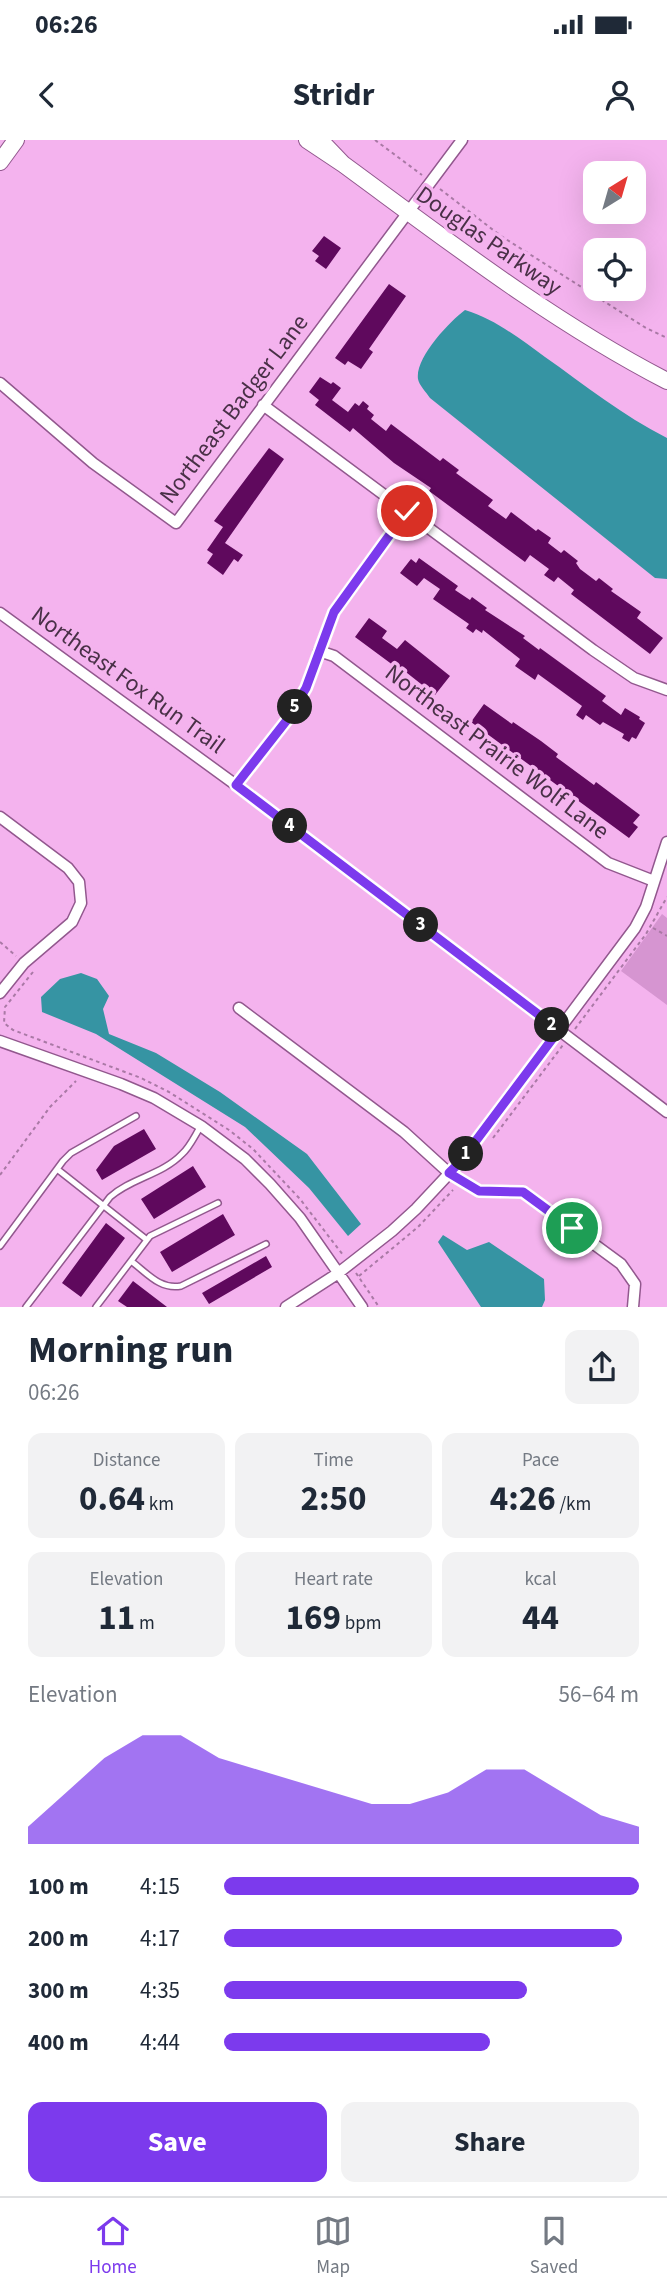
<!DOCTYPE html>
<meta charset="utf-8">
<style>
:root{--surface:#fff;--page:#f2f2f3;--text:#1f2937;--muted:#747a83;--line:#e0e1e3;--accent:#7c3aed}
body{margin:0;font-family:"Source Sans 3",sans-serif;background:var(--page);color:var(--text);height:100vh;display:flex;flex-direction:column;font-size:26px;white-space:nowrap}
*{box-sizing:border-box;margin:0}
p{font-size:23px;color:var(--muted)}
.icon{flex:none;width:38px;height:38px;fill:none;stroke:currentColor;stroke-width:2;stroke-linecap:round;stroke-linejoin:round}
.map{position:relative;height:1167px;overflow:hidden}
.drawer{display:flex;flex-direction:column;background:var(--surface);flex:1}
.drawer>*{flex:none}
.needle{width:46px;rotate:37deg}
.tools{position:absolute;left:583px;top:21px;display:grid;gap:14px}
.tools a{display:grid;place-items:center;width:63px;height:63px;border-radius:14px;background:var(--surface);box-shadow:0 7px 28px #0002;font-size:35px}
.pin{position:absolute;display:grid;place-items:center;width:60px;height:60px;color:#fff;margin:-30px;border:4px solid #fff;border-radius:50%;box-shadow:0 2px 7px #0007}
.km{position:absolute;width:35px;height:35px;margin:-18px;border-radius:50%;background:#222;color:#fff;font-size:19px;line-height:35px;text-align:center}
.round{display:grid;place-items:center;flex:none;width:74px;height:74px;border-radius:14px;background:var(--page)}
.summary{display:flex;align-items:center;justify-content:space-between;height:119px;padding:0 28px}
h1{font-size:38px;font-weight:700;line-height:52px}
.metrics{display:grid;grid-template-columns:repeat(3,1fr);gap:10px;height:119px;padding:7px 28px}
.metrics div{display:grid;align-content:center;border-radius:14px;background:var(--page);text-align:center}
.metrics b{font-size:35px;font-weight:700}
.metrics small{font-size:19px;font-weight:400}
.metrics p{font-size:19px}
.chart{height:196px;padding:14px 28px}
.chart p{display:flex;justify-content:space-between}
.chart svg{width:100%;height:126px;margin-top:7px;fill:var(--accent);opacity:.7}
.cta{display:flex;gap:14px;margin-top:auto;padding:14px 28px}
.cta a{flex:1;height:80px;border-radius:14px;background:var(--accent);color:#fff;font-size:28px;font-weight:700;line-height:80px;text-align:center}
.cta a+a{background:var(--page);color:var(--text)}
ul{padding:0 28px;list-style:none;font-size:23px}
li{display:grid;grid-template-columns:112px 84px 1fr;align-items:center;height:52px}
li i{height:18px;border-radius:9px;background:var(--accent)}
.status{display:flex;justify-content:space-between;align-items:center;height:49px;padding:0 35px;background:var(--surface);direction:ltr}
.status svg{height:19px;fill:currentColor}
header{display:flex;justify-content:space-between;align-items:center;height:91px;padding:0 28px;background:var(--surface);font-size:32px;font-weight:700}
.menu{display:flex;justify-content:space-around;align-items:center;height:98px;border-top:2px solid var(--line);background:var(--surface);font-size:19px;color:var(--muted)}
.menu a{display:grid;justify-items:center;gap:4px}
.menu .selected{color:var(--accent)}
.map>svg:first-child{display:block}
.green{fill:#d695d1}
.water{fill:#3694a3}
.building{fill:#5f095d}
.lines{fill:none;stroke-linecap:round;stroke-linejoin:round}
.lane-casing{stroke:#92588e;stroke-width:8}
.street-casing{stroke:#92588e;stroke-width:13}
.secondary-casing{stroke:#92588e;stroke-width:18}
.path{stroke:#a979a5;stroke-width:2;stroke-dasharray:3.5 3.5;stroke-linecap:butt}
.lane{stroke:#fff;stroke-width:5}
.street{stroke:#fff;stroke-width:10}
.secondary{stroke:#fff;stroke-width:16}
.route-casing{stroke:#fff;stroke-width:14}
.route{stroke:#7c3aed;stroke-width:9}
.labels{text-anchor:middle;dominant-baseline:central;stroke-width:7;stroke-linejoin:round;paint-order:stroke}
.street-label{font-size:24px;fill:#493047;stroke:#f4b3ee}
</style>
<div class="status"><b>06:26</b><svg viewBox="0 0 49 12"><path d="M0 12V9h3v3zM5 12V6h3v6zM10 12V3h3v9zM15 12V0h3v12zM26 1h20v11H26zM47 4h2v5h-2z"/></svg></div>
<header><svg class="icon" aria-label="back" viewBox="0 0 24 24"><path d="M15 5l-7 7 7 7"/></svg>Stridr<svg class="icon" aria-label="person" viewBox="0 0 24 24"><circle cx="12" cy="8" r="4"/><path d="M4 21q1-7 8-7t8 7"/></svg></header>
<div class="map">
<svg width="667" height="1167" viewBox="0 0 667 1167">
<rect width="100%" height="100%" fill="#f4b3ee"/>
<path class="green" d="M 662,774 L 667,778 L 667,865 L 621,831 Z"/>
<path class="water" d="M 465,170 C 495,179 520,199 545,217 C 585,245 623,276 667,298 L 667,439 L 655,438 L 430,258 C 426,252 419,245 418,239 C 415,218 449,182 465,170 Z
M 81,833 L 97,839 L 109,856 L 103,869 L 109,894 L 156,913 L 220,952 L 307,1014 L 361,1084 L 348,1096 L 309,1048 L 245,987 L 96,894 L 42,872 L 41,857 L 60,839 Z
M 443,1095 L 467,1110 L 489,1102 L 544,1139 L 545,1160 L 542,1167 L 481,1167 L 438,1102 Z"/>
<path class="building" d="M 324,96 L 341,108 L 326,129 L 315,121 L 319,116 L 312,111 Z
M 389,144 L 406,156 L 369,209 L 373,212 L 361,229 L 348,221 L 345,225 L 335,218 Z
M 320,237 L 331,244 L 333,242 L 341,248 L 332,260 L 348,272 L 355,263 L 359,266 L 363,261 L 369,266 L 367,269 L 374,275 L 371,279 L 386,291 L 391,284 L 440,321 L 443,318 L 459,330 L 456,333 L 493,360 L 488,366 L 506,379 L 511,372 L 536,391 L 538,389 L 551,398 L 548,403 L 561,413 L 564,410 L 578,421 L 576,423 L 580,429 L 596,441 L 599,438 L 613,449 L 611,451 L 641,472 L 637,478 L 663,498 L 650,514 L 571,454 L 574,450 L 558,437 L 554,442 L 544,435 L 549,429 L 530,415 L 525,422 L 429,351 L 431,348 L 394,323 L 353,288 L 350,292 L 315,265 L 319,260 L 309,252 Z
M 269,308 L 284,319 L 225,403 L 243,415 L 238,422 L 234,419 L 223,435 L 207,423 L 213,414 L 207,410 L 223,387 L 214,381 Z
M 419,418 L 458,446 L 455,450 L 470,460 L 472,457 L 487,468 L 485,470 L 525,496 L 523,498 L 539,510 L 540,508 L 606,556 L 602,561 L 621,575 L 625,568 L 640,577 L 639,579 L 645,583 L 636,599 L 632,597 L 629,602 L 622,598 L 624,594 L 603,582 L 600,585 L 586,575 L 583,580 L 576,575 L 582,566 L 538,534 L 535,540 L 515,526 L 520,519 L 483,490 L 482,493 L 476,489 L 473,493 L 466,488 L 469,484 L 433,459 L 440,449 L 424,438 L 417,446 L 400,433 L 411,419 L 416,423 Z
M 369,478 L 387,491 L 382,498 L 397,509 L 405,500 L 450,536 L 435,555 L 402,529 L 401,531 L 355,497 Z
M 484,564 L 512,584 L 513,582 L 541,601 L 558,614 L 556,617 L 594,645 L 596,642 L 640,675 L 633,683 L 638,687 L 629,698 L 471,582 Z
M 144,989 L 156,1009 L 102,1040 L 96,1030 L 114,1006 Z
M 193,1026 L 206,1047 L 154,1079 L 141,1059 Z
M 223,1074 L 235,1095 L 172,1132 L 160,1112 Z
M 106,1083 L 125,1098 L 81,1157 L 62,1143 Z
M 266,1116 L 272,1127 L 209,1164 L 202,1153 Z
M 133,1141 L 167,1167 L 127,1167 L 118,1161 Z"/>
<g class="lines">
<defs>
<path id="lane" d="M 57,1029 L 147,1100
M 0,1106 L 63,1021 L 71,1013 L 136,976
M 131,1121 C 147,1133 160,1150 181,1146 L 266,1104
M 26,1167 L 110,1057 C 131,1038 162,1035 182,1014 C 190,1007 195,995 201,986
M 96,1167 L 150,1096 L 218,1063"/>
<path id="street" d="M 0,243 L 93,323 L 176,383 L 462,0
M 263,265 L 593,510 L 634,538 L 667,550
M 0,473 L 236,645 L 667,972
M 319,511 L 334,516 L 608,723 L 654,741
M 236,645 L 287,580 L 306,548 L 334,472 L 407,371
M 0,677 L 68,728 L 79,742 L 81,763 L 72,782 L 24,823 L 0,853
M 239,868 L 404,992 L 449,1033 L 479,1051 L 523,1052 L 621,1124 L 635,1144 L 633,1167
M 0,901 L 121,944 L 154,958 L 201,986 L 245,1019 L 270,1044 L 300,1078 L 362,1167
M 286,1167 L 337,1134 L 392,1091 L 416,1069 L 460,1022 L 635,788 L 646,767 L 667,702"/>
<path id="secondary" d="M 307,0 L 343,24 L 320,0
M 0,22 L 16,0
M 343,24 C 448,101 551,181 667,241"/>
</defs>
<use href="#lane" class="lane-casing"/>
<use href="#street" class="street-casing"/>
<use href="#secondary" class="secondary-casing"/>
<path class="path" d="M 375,0 L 422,35
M 440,49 L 501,96 L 646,188 L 667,198
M 653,788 L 667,796
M 0,802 L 16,816
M 33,832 L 5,867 L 4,883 L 13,890 L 141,938 L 169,952 L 229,990 L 253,1009 L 300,1059 L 343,1115
M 575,889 L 646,794 L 667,757
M 493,998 L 563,905
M 0,1035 L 50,967 L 76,941
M 356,1133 L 379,1167
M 359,1136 L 418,1087 L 453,1050"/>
<use href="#lane" class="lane"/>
<use href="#street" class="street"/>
<use href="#secondary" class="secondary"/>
</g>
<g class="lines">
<defs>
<path id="route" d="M 407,371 L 334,472 L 306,548 L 287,580 L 236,645 L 559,890 L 460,1022 L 449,1033 L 479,1051 L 523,1052 L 572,1088"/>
</defs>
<use href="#route" class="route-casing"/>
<use href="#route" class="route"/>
</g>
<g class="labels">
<g class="street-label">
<text transform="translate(489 101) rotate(35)">Douglas Parkway</text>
<text transform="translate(234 269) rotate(-53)">Northeast Badger Lane</text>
<text transform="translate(128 540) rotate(36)">Northeast Fox Run Trail</text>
<text transform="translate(497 612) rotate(37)">Northeast Prairie Wolf Lane</text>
</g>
</g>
</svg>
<div class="tools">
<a><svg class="needle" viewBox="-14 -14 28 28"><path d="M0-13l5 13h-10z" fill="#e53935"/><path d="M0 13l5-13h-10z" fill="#747a83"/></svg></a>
<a><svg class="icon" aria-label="locate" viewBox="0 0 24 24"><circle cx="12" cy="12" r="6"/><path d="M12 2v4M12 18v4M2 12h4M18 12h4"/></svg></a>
</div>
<div class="pin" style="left:572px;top:1088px;background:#1e9e55"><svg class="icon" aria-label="arrive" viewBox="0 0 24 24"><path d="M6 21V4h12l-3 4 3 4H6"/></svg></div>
<div class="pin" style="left:407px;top:371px;background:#d93025"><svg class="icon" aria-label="check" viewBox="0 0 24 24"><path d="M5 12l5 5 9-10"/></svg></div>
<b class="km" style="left:466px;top:1014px">1</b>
<b class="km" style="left:552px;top:885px">2</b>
<b class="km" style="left:421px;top:785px">3</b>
<b class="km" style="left:290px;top:686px">4</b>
<b class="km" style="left:295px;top:567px">5</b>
</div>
<section class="drawer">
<div class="summary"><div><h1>Morning run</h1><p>06:26</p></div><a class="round"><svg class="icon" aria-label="share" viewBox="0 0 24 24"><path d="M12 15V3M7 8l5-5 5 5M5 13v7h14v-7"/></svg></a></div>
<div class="metrics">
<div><p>Distance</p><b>0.64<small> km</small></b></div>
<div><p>Time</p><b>2:50</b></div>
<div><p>Pace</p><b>4:26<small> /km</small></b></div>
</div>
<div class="metrics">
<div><p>Elevation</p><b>11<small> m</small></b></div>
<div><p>Heart rate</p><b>169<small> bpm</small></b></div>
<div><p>kcal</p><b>44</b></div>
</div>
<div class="chart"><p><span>Elevation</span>56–64 m</p>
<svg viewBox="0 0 160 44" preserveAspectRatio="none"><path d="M0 44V38L10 26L20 14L30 6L40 6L50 14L60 18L70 22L80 26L90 30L100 30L110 26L120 18L130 18L140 26L150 34L160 38V44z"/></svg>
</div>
<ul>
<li><b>100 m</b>4:15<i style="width:100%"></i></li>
<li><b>200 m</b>4:17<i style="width:96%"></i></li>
<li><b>300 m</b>4:35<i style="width:73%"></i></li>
<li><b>400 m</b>4:44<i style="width:64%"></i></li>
</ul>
<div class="cta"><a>Save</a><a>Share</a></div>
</section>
<nav class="menu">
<a class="selected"><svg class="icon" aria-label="home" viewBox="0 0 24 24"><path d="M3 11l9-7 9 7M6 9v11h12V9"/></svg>Home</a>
<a><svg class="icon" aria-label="map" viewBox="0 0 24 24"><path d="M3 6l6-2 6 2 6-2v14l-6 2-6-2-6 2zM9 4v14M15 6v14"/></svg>Map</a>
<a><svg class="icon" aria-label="saved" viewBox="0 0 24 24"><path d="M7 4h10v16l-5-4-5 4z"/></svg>Saved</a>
</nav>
